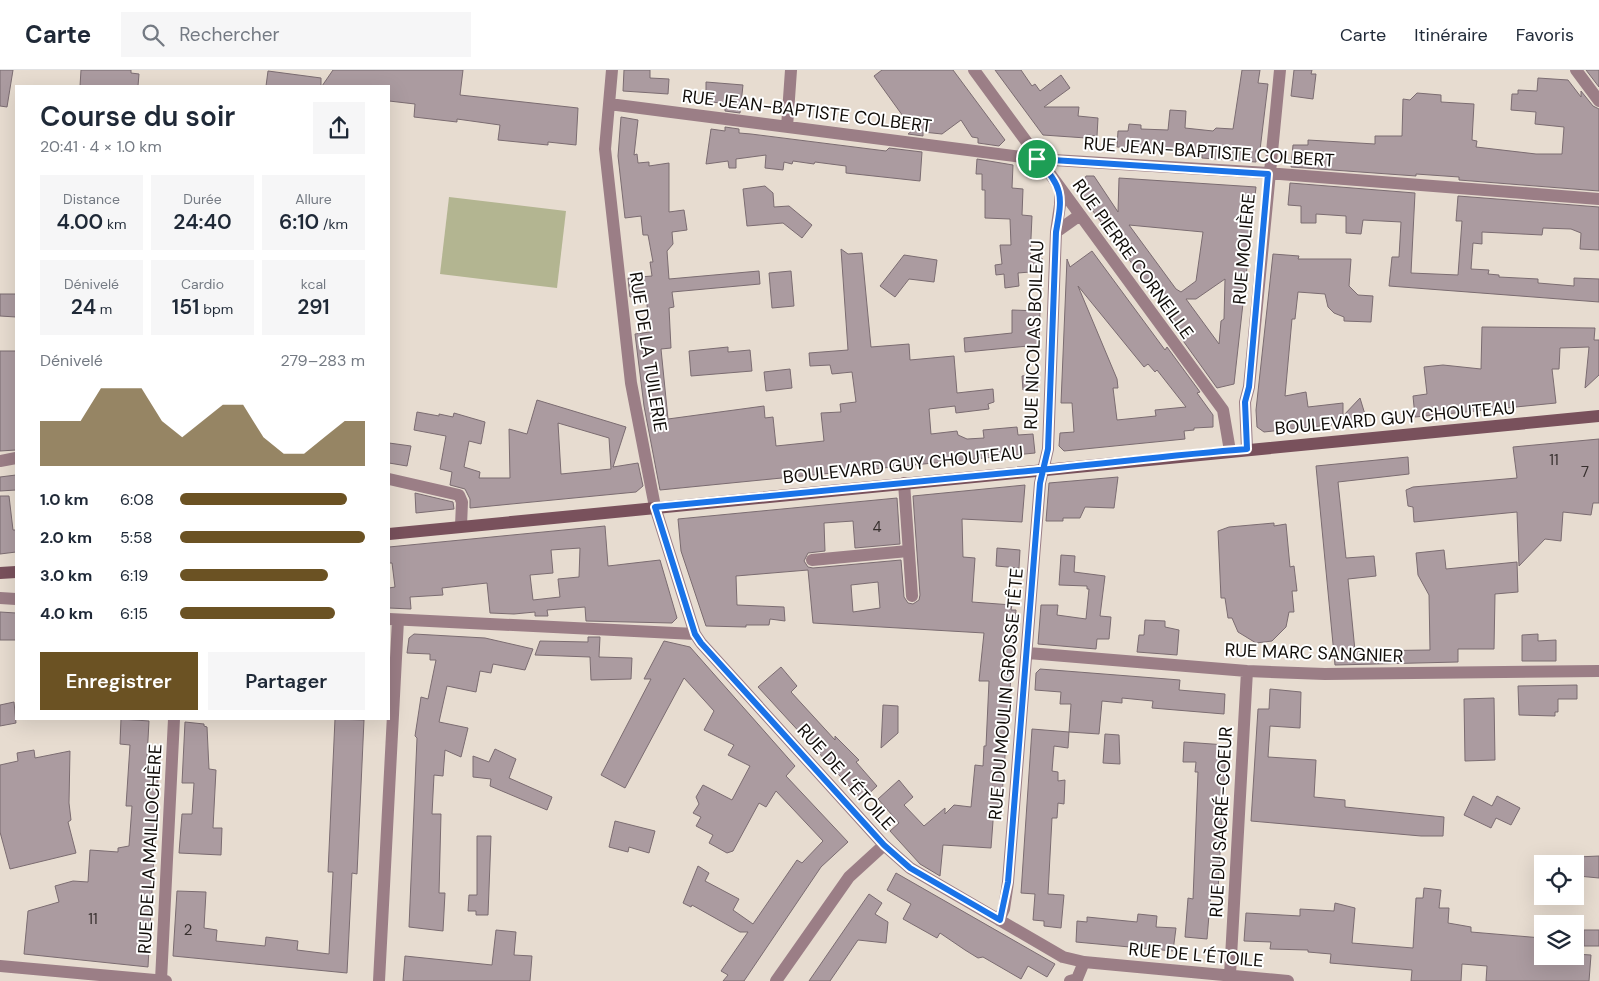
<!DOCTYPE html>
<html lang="fr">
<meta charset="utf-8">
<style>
:root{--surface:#fff;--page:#f6f6f7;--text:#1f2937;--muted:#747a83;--line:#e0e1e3;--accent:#6b5223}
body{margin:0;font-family:"DM Sans",sans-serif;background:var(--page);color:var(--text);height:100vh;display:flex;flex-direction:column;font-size:19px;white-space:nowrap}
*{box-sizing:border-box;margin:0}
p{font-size:16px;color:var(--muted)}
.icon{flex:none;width:28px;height:28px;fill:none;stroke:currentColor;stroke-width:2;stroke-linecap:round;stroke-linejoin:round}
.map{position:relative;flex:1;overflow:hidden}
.details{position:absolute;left:15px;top:15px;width:375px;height:635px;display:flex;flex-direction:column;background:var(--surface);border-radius:0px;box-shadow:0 5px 20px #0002}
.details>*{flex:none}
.controls{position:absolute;left:1534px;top:785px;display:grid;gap:10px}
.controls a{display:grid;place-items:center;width:50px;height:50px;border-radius:0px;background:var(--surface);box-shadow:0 5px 20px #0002;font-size:25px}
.pin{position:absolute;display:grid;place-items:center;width:42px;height:42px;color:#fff;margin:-21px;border:2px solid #fff;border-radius:50%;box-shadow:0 1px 5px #0007}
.round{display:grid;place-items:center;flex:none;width:52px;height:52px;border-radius:0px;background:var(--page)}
.headline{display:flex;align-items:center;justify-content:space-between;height:85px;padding:0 25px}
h1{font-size:28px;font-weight:600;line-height:38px}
.figures{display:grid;grid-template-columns:repeat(3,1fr);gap:8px;height:85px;padding:5px 25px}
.figures div{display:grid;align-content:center;border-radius:0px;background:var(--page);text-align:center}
.figures b{font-size:21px;font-weight:600}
.figures small{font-size:14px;font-weight:400}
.figures p{font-size:14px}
.chart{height:140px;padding:10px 25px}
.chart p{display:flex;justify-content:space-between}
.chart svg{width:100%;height:90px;margin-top:5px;fill:var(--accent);opacity:.7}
.primary-button{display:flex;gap:10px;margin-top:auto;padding:10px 25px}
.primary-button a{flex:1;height:58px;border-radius:0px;background:var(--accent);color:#fff;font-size:20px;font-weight:600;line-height:58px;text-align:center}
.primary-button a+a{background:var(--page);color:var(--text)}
ul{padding:0 25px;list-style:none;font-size:16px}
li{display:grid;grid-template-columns:80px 60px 1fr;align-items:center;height:38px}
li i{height:12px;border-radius:6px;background:var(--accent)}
header{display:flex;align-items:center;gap:30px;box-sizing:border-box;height:70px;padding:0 25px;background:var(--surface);border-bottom:1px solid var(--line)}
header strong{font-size:24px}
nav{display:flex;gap:28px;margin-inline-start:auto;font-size:18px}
.search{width:350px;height:45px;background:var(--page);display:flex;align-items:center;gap:12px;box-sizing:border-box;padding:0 18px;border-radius:0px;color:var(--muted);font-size:19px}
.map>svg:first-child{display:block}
.green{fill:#b3b591}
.building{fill:#ab9ba0;stroke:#7b6c71;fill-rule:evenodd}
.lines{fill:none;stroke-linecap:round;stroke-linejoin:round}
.street{stroke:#9b7e86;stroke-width:12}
.secondary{stroke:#79515c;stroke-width:12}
.route-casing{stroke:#fff;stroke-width:10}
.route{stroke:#1a73e8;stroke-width:6}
.labels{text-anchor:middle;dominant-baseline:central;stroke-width:4;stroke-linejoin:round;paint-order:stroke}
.number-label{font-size:15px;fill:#37302e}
.street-label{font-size:18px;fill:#100c08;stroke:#fff}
</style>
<header>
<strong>Carte</strong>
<div class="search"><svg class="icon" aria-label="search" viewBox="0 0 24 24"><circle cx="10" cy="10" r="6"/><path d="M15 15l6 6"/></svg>Rechercher</div>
<nav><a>Carte</a><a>Itinéraire</a><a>Favoris</a></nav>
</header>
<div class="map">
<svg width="1599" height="911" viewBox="0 0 1599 911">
<rect width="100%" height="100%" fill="#e7dcd0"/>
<path class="green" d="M 449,127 L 566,141 L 557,218 L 440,204 Z"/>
<path class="building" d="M 0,0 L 13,0 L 7,37 L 0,36 Z
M 81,0 L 131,0 L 131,3 L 139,4 L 138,16 L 80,16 Z
M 333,0 L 463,0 L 460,25 L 578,38 L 576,75 L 548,72 L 548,75 L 498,70 L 500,55 L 457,49 L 457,52 L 414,47 L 415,34 L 389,31 L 389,16 L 322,16 Z
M 624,0 L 650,0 L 650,8 L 669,9 L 668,24 L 623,21 Z
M 882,0 L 953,0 L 1005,70 L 999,76 L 978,73 L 978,68 L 972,67 L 961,50 L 942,64 L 923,62 L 923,66 L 908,64 L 913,60 L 874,6 Z
M 995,0 L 1021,0 L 1032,16 L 1035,14 L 1040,21 L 1061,5 L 1070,18 L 1044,37 L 1079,37 L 1078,46 L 1098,48 L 1097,66 L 1086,65 L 1086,68 L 1043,65 Z
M 1242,0 L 1260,0 L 1258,13 L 1268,14 L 1260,80 L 1256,80 L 1256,92 L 1202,88 L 1202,84 L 1117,77 L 1118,61 L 1128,61 L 1129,54 L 1141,55 L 1141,59 L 1168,60 L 1170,40 L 1186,41 L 1185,58 L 1213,61 L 1216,58 L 1233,59 Z
M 1294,0 L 1312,0 L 1311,4 L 1316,4 L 1313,29 L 1291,26 Z
M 1586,0 L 1599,0 L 1599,17 Z
M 268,1 L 321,8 L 321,16 L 266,16 Z
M 1538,8 L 1568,10 L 1581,27 L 1581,21 L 1593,36 L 1599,39 L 1599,121 L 1459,110 L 1459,107 L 1416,104 L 1416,106 L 1291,97 L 1293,75 L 1308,75 L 1308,70 L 1375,74 L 1375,66 L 1402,66 L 1403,29 L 1410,30 L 1417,23 L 1441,25 L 1441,32 L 1474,34 L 1472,70 L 1477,71 L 1476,77 L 1536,84 L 1562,84 L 1564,57 L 1535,54 L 1536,42 L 1511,40 L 1512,24 L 1518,24 L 1518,20 L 1537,21 Z
M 706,12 L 743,15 L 740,43 L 725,41 L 725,33 L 706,32 Z
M 621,47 L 638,50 L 634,85 L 637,84 L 638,93 L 649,92 L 649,96 L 669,93 L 669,142 L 684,140 L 687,160 L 672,162 L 673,174 L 667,181 L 669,209 L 759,201 L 760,214 L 672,222 L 674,237 L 669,238 L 671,278 L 661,279 L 668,349 L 764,336 L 765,348 L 773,347 L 776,376 L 824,371 L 821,343 L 841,342 L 840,334 L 856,332 L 852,302 L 832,304 L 830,295 L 810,296 L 809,283 L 848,280 L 841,179 L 848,184 L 862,183 L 871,277 L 909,274 L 910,290 L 954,286 L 957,323 L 993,319 L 994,332 L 988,334 L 989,339 L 956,343 L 955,336 L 929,339 L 931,364 L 957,361 L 958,365 L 967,369 L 984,368 L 983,360 L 1017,357 L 1018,365 L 1033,364 L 1035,383 L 660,420 L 644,336 L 635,264 L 650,262 L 646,226 L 630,227 L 628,208 L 652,206 L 650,192 L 653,192 L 648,165 L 643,165 L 641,146 L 625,148 L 618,86 Z
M 725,57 L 739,59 L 739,63 L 751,64 L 886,81 L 889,78 L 922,82 L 920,111 L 846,103 L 846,96 L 815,92 L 814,94 L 793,91 L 792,94 L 784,92 L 783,100 L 765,98 L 766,85 L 736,89 L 736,98 L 729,98 L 728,91 L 706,94 L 711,59 L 725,61 Z
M 977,89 L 1013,95 L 1012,118 L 1023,119 L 1022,145 L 1032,146 L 1030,190 L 1042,188 L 1042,201 L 1018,203 L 1019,216 L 1005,218 L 1004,204 L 996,205 L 995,195 L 1002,194 L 1000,175 L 1011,175 L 1010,149 L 985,148 L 985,120 L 982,120 L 982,104 L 976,104 Z
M 1086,106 L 1094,106 L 1118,142 L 1119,108 L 1256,117 L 1234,314 L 1217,318 L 1176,261 L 1178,257 L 1165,238 L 1078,121 ZM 1129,155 L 1203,162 L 1196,211 L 1181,222 L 1176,219 ZM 1225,209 L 1224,249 L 1221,251 L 1219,274 L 1186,229 L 1196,229 Z
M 1290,113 L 1415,123 L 1411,203 L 1458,205 L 1462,151 L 1456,151 L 1458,126 L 1599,137 L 1599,180 L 1580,179 L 1581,163 L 1571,159 L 1543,158 L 1542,165 L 1482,162 L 1482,174 L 1473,173 L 1471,199 L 1489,200 L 1488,204 L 1499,205 L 1499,207 L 1538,209 L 1538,213 L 1574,216 L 1574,208 L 1599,209 L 1599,232 L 1389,216 L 1392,187 L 1399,187 L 1401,152 L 1363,150 L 1361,164 L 1346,163 L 1346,146 L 1316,144 L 1316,153 L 1301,153 L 1301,136 L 1288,135 Z
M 765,116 L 773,123 L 774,137 L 789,136 L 812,155 L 802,168 L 783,153 L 747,156 L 743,119 Z
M 1092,181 L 1165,280 L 1167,277 L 1200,322 L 1197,323 L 1213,345 L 1213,357 L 1194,358 L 1194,360 L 1184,361 L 1185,369 L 1064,381 L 1059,376 L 1060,363 L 1074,362 L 1072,333 L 1061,333 L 1067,189 L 1070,197 ZM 1078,216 L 1144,297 L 1148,294 L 1155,302 L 1157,300 L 1186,337 L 1155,340 L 1156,346 L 1117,350 L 1113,318 L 1118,318 L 1117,309 Z
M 1273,184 L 1299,186 L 1298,189 L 1351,189 L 1349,216 L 1358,225 L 1373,226 L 1371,252 L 1344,251 L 1344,247 L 1334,243 L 1328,237 L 1325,224 L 1298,222 L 1295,249 L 1292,249 L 1285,326 L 1306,322 L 1308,337 L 1343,333 L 1343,346 L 1360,328 L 1367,351 L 1264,362 L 1257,357 L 1256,340 Z
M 904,185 L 937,190 L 934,212 L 909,209 L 895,227 L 880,216 Z
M 791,201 L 794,236 L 772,238 L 769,203 Z
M 0,224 L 16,224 L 16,247 L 0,246 Z
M 1012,240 L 1040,241 L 1039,275 L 965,282 L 964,268 L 1012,263 Z
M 1482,257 L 1595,258 L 1594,270 L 1599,270 L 1599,305 L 1585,318 L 1589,277 L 1560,278 L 1559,299 L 1552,299 L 1556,333 L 1415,347 L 1413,326 L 1427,324 L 1424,297 L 1443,295 L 1481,299 Z
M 728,277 L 728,282 L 750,280 L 752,301 L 691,306 L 689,281 Z
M 0,281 L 16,281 L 16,380 L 0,381 Z
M 790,299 L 792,318 L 766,321 L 764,302 Z
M 1038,304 L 1037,319 L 1023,320 L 1022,306 Z
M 537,330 L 626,357 L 613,397 L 638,393 L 643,416 L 636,422 L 470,438 L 470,429 L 465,419 L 450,415 L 452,402 L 440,399 L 446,366 L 414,360 L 417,342 L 439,346 L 439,344 L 453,347 L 454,343 L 485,352 L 481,374 L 469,371 L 464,397 L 480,402 L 479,408 L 510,408 L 509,359 L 527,364 ZM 558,353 L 609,368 L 611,399 L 561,404 Z
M 1599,369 L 1599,433 L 1593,433 L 1591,445 L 1563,442 L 1561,471 L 1545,469 L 1519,496 L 1517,442 L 1414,452 L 1413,437 L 1408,436 L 1406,420 L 1413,417 L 1517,408 L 1513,377 Z
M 389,373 L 411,376 L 407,396 L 389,393 Z
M 1408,387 L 1409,404 L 1338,412 L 1346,488 L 1374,486 L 1376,506 L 1348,509 L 1355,581 L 1430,580 L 1429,525 L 1418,505 L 1416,483 L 1444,480 L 1446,499 L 1517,492 L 1518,522 L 1495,524 L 1494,579 L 1458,579 L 1458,592 L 1335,595 L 1316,396 Z
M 16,405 L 16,420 L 0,421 L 0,407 Z
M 1118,407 L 1114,438 L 1085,437 L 1080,448 L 1063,448 L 1063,451 L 1046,451 L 1049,413 Z
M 1025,415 L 1022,452 L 962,449 L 963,487 L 975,488 L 972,532 L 1012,535 L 1011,540 L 1016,540 L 1001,739 L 994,738 L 991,778 L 943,775 L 940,806 L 920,794 L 890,761 L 899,753 L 878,729 L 899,710 L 913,727 L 904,735 L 924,756 L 945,738 L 945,744 L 954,735 L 971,737 L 975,695 L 983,696 L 984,676 L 986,676 L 989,611 L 979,611 L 984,563 L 813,553 L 808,500 L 736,506 L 737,535 L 784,537 L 785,551 L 770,549 L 769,555 L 746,555 L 746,557 L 706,556 L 681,481 L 678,449 L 897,428 L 900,474 L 855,478 L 853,451 L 824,453 L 825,481 L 808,483 L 804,491 L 808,497 L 813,498 L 901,490 L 904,527 L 908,533 L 913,534 L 919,530 L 920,525 L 913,426 ZM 878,512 L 880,538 L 853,542 L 851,515 Z
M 415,423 L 453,432 L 454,439 L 416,443 Z
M 0,426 L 9,426 L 13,460 L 16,460 L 16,482 L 0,484 Z
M 1274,453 L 1274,456 L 1286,454 L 1290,497 L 1294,496 L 1297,521 L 1292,521 L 1294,542 L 1289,542 L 1286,557 L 1272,571 L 1256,573 L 1238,562 L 1232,548 L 1228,548 L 1225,528 L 1221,528 L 1218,461 L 1229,457 Z
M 605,456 L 608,496 L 660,490 L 677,548 L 672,553 L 586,551 L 585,537 L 547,540 L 548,546 L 535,546 L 535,542 L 514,544 L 490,543 L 487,513 L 442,518 L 443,525 L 410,527 L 411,539 L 389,538 L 389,518 L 395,517 L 392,493 L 389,493 L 389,477 ZM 580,478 L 579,507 L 558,509 L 560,527 L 533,530 L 530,505 L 553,503 L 551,480 Z
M 997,478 L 1020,480 L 1019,498 L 996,496 Z
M 1061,485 L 1075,486 L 1074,502 L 1105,506 L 1100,546 L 1111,547 L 1109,569 L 1097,569 L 1096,579 L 1038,574 L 1041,535 L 1058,535 L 1057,545 L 1086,549 L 1089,519 L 1087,519 L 1087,516 L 1059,515 Z
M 0,542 L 16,543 L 16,570 L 0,570 Z
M 1145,550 L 1165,551 L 1165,557 L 1179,560 L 1177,585 L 1137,582 L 1139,565 L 1144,565 Z
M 414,564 L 485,568 L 533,579 L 525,600 L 493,594 L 491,603 L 480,601 L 476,622 L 447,616 L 439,652 L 468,658 L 461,687 L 445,680 L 443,706 L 434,705 L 432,744 L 441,744 L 439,823 L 445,823 L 443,861 L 409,857 L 417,668 L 415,666 L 421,627 L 428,629 L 436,590 L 430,590 L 430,584 L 407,583 L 409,568 Z
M 1538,564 L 1538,571 L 1556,570 L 1556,591 L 1522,591 L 1522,565 Z
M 588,567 L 600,567 L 599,587 L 632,588 L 631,609 L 591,610 L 590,587 L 535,585 L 540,571 L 588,572 Z
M 664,571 L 690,577 L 795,696 L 786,706 L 848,772 L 821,797 L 744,911 L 723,911 L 728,905 L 721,901 L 748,862 L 740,862 L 692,835 L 691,837 L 683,833 L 698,796 L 709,803 L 705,811 L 739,829 L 733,840 L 753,854 L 797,790 L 802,793 L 823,771 L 776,721 L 766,737 L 759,733 L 733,781 L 727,783 L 709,773 L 713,765 L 696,756 L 701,747 L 693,743 L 699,734 L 696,727 L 703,715 L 732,730 L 750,696 L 728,685 L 734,675 L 704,660 L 714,641 L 684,608 L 625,718 L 601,705 L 651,609 L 644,609 Z
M 781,597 L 797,616 L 791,622 L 835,670 L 835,666 L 859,690 L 856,692 L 877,716 L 862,730 L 758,617 Z
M 1040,599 L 1180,610 L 1179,620 L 1225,624 L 1224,644 L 1152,638 L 1153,631 L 1122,628 L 1122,633 L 1102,631 L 1099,664 L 1069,662 L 1071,634 L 1060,634 L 1061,622 L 1035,620 L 1036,603 Z
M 1577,615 L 1577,629 L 1558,629 L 1558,642 L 1555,642 L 1555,646 L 1519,645 L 1518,616 Z
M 1270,619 L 1301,622 L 1300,658 L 1270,656 L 1268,687 L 1316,690 L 1314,727 L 1345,730 L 1345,737 L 1444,747 L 1443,766 L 1421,766 L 1251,751 L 1258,639 L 1269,639 Z
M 1494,628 L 1495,690 L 1465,691 L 1464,629 Z
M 14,632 L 16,653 L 0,656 L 0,635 Z
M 883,635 L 898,636 L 898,663 L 881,678 Z
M 121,649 L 149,651 L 147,688 L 159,689 L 148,897 L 24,884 L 28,841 L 59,832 L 55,816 L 73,811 L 88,812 L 90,780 L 118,782 L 118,778 L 129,776 L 132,736 L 126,736 L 130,675 L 120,674 Z
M 335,649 L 364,650 L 357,804 L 352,803 L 347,903 L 173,886 L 177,821 L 206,822 L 204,858 L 217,860 L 216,871 L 265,876 L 266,867 L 298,871 L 297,880 L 329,884 L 333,802 L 328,802 Z
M 185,652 L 204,654 L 204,656 L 207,657 L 209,699 L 216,700 L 213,758 L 222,758 L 221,785 L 179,783 L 182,744 L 192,744 L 194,713 L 182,713 Z
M 1032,659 L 1069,662 L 1068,678 L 1054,676 L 1052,701 L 1058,702 L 1058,711 L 1065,710 L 1064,734 L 1058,733 L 1057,748 L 1052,748 L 1048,824 L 1064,825 L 1061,858 L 1044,856 L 1044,851 L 1033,850 L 1035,824 L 1021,823 Z
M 1105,664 L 1119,665 L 1120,694 L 1103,693 Z
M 1184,672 L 1226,675 L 1218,821 L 1211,821 L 1207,869 L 1185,867 L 1188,828 L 1193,829 L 1198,702 L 1195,702 L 1196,692 L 1183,692 Z
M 495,679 L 516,689 L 509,708 L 552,727 L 547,740 L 490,716 L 491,709 L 473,707 L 473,686 L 489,692 Z
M 34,680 L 35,688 L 70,681 L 69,733 L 71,750 L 68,752 L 76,783 L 10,799 L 0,762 L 0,695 L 18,691 L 17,683 Z
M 1473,726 L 1492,736 L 1497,726 L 1520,738 L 1511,755 L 1496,748 L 1491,758 L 1464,745 Z
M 615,751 L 655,761 L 649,783 L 629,777 L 628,782 L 609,777 Z
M 477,766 L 491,766 L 488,845 L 476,845 L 476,841 L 468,841 L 469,825 L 477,825 Z
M 1599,786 L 1599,808 L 1578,806 L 1577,787 Z
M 896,803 L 1055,894 L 1047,907 L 1028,896 L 1021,909 L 983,887 L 978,888 L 965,880 L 940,863 L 937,868 L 903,849 L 911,834 L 887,820 Z
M 1424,818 L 1441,820 L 1439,838 L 1449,838 L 1448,853 L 1471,857 L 1471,862 L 1542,868 L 1542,886 L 1575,886 L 1575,884 L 1591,885 L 1589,911 L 1486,911 L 1487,896 L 1462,894 L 1461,911 L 1411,911 L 1412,900 L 1330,893 L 1331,884 L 1308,882 L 1308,880 L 1270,879 L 1271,872 L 1244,871 L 1246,843 L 1300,846 L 1300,839 L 1334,841 L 1335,833 L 1355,838 L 1352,873 L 1413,878 L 1416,828 L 1423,828 Z
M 869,824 L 882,833 L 875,844 L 888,852 L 886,873 L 858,870 L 830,911 L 809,911 Z
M 1138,844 L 1157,846 L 1156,857 L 1176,858 L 1173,881 L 1076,872 L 1077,851 L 1087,852 L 1087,847 L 1137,852 Z
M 496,860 L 516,862 L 514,885 L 532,886 L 530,911 L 403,911 L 405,886 L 492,895 Z
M 1584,860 L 1599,860 L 1599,876 L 1584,876 Z"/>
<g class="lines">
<path class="street" d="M 612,0 L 605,79 L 631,313 L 655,437 L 695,564 L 701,573 L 884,775 L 910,798 L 1063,887 L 1084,892 L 1288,911
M 974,0 L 1223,340 L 1230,381
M 1576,0 L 1599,31
M 609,34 L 1037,89 L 1268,103 L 1599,129
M 787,57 L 791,0
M 1060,119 L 1060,135 L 1056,162 L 1080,145
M 1247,379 L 1245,332 L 1249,317 L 1280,0
M 0,391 L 16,388
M 389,409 L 459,425 L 462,432 L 461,456
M 904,413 L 912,526
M 812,490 L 908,481
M 0,528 L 16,529
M 389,549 L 695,564
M 1028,583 L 1247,601 L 1325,604 L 1599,601
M 999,850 L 1004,839 L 1008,812 L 1040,413 L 1048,379 L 1056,162
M 0,896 L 166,911
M 1230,905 L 1247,601
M 161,910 L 174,649
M 379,911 L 398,550
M 776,911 L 849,807 L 884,775
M 1070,911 L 1077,909 L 1084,892"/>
<path class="secondary" d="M 389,464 L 1599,346
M 0,503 L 16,502"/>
</g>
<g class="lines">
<defs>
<path id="route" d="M 1037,89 C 1063,118 1063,124 1056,162 L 1048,379 L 1040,413 L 1008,812 L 1000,850 L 910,798 L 884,775 L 701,573 L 695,564 L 655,437 C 776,425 897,414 1017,402 C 1094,395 1171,385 1247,379 L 1245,332 L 1249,317 L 1268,104 L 1037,89"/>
</defs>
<use href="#route" class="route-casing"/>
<use href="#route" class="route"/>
</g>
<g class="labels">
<g class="number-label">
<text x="1554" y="390">11</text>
<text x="1585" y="402">7</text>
<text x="877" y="457">4</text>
<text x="93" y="849">11</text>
<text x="188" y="860">2</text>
</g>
<g class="street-label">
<text transform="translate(807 41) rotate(7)">RUE JEAN-BAPTISTE COLBERT</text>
<text transform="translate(1209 82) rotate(4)">RUE JEAN-BAPTISTE COLBERT</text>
<text transform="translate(1244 179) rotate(-85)">RUE MOLIÈRE</text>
<text transform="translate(1133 189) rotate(54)">RUE PIERRE CORNEILLE</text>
<text transform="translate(1034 265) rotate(-88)">RUE NICOLAS BOILEAU</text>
<text transform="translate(648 282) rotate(81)">RUE DE LA TUILERIE</text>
<text transform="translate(1395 348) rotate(-5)">BOULEVARD GUY CHOUTEAU</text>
<text transform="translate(903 395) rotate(-6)">BOULEVARD GUY CHOUTEAU</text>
<text transform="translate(1314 583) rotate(2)">RUE MARC SANGNIER</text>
<text transform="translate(1006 624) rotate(-85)">RUE DU MOULIN GROSSE TÊTE</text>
<text transform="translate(846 707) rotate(48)">RUE DE L’ÉTOILE</text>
<text transform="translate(1221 752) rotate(-87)">RUE DU SACRÉ-COEUR</text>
<text transform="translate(150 779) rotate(-87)">RUE DE LA MAILLOCHÈRE</text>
<text transform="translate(1196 885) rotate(5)">RUE DE L’ÉTOILE</text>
</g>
</g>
</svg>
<div class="controls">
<a><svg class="icon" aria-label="locate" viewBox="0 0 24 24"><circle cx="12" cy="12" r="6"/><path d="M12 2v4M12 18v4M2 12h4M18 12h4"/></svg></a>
<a><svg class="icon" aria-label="layers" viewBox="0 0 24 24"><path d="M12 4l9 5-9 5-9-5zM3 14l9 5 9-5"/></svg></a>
</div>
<div class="pin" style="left:1037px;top:89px;background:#1e9e55"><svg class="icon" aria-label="arrive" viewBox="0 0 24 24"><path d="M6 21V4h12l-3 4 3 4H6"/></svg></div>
<section class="details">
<div class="headline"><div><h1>Course du soir</h1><p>20:41 · 4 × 1.0 km</p></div><a class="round"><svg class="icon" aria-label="share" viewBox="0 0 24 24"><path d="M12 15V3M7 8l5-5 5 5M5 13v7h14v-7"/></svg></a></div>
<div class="figures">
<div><p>Distance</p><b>4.00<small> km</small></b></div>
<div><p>Durée</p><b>24:40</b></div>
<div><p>Allure</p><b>6:10<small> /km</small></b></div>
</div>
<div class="figures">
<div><p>Dénivelé</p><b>24<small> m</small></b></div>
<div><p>Cardio</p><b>151<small> bpm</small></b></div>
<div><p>kcal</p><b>291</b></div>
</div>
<div class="chart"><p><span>Dénivelé</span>279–283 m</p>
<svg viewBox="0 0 160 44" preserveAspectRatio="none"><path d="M0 44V22L10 22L20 22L30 6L40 6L50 6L60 22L70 30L80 22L90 14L100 14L110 30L120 38L130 38L140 30L150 22L160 22V44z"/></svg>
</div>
<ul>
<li><b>1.0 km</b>6:08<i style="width:90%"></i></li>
<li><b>2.0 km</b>5:58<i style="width:100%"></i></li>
<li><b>3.0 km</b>6:19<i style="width:80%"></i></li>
<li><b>4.0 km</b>6:15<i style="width:84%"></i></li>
</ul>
<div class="primary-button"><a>Enregistrer</a><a>Partager</a></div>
</section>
</div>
